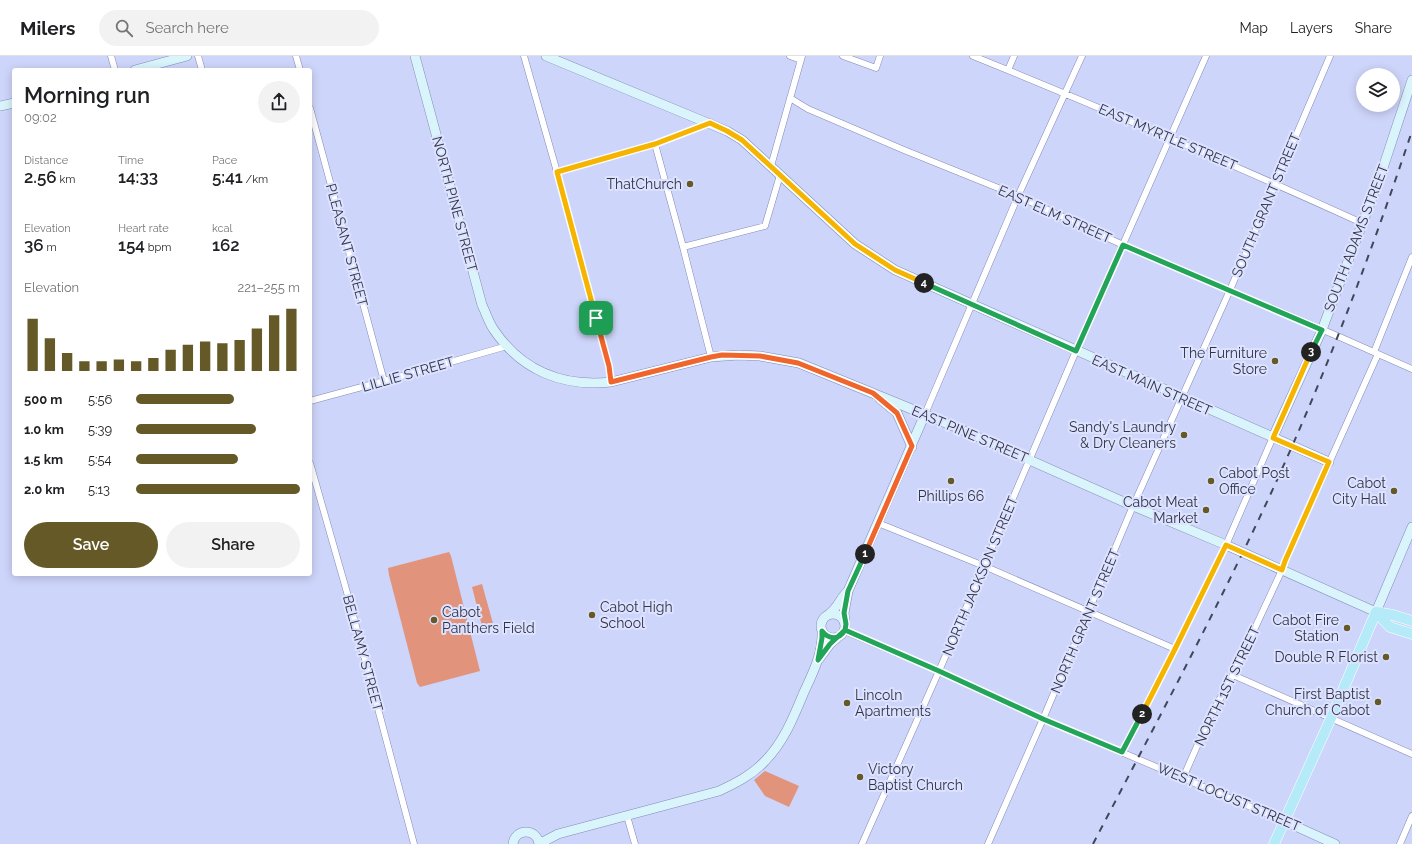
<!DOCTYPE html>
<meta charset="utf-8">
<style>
:root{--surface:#fff;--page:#f2f2f2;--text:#202124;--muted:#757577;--line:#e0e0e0;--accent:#655a27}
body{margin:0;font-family:Raleway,sans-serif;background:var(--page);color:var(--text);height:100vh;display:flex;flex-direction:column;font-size:15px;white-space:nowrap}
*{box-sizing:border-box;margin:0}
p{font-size:13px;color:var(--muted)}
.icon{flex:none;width:22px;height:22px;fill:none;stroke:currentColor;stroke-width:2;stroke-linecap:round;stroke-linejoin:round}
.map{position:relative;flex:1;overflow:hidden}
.details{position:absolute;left:12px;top:12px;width:300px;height:508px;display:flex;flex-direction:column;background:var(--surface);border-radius:4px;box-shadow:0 2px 10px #0003}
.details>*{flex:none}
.controls{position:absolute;left:1356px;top:12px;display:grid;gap:8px}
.controls a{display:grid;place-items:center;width:44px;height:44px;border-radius:50%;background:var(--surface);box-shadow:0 2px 10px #0003;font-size:20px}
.pin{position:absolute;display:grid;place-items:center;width:34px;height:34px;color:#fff;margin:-17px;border-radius:8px;box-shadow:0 2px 6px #0006}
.km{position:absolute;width:20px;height:20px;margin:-10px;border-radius:50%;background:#222;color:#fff;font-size:11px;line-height:20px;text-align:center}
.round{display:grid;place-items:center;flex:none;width:42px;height:42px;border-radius:21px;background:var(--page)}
.head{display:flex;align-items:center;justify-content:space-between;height:68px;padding:0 12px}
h1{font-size:22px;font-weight:600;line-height:30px}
.metrics{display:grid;grid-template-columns:repeat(3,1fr);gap:6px;height:68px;padding:4px 12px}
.metrics div{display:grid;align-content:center}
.metrics b{font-size:17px;font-weight:600}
.metrics small{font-size:11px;font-weight:400}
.metrics p{font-size:11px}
.chart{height:112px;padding:8px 12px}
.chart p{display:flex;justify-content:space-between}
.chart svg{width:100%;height:72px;margin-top:4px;stroke:var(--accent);stroke-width:6}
.primary-button{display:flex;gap:8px;margin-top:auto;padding:8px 12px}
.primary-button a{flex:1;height:46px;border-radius:24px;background:var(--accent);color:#fff;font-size:16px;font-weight:600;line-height:46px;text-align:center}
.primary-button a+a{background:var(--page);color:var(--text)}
ul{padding:0 12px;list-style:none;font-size:13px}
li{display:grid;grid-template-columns:64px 48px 1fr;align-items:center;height:30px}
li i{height:10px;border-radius:5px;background:var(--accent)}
header{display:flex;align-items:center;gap:24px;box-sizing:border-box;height:56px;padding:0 20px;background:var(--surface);border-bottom:1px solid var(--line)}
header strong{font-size:19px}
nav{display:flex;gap:22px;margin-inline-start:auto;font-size:14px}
.search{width:280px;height:36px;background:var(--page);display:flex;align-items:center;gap:10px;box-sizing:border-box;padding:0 14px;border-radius:22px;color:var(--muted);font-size:15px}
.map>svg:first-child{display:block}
.green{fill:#e1937b}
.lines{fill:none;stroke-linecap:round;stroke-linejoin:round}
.street-casing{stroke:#848bb7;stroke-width:7}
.secondary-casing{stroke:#848bb7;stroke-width:10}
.primary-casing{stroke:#fff;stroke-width:11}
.street{stroke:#fff;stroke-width:6}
.secondary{stroke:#daf4fc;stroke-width:9}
.primary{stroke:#b5eaf8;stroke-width:10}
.rail{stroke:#42465b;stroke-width:2;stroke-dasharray:7 7;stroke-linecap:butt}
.split-1-casing{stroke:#fff;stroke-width:8}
.split-2-casing{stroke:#fff;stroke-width:8}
.split-3-casing{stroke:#fff;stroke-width:8}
.split-4-casing{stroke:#fff;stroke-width:8}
.split-5-casing{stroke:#fff;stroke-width:8}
.split-1{stroke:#f0652b;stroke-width:5}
.split-2{stroke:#22a559;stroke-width:5}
.split-3{stroke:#f5b400;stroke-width:5}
.split-4{stroke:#22a559;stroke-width:5}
.split-5{stroke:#f5b400;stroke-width:5}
.poi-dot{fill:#655a27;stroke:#dde3ff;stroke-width:1.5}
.labels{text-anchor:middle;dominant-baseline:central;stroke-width:4;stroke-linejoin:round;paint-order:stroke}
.street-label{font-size:14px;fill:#313447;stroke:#dde3ff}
.poi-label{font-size:14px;fill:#313447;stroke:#dde3ff;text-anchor:end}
</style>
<header>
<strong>Milers</strong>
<div class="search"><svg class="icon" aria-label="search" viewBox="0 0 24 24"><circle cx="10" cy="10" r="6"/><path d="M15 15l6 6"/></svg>Search here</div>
<nav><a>Map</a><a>Layers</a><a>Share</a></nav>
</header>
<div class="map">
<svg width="1412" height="788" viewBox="0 0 1412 788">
<rect width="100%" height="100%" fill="#ced5fa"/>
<path class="green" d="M 449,496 L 451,500 L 480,615 L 420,631 L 417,627 L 389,519 L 388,512 Z
M 482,528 L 494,571 L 483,574 L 472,531 Z
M 765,715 L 799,730 L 789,751 L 765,740 L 754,724 Z"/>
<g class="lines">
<defs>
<path id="street" d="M 111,0 L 115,14
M 198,0 L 202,14
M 296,0 L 300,14
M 524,0 L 557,116 L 609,310 L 611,326
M 790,0 L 801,4
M 843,0 L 876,12 L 880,0
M 973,0 C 1104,53 1234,109 1362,167
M 1008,14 L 1014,0
M 790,42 L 808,53 L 904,94 L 1018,140 L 1123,189 L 1342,282 L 1412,313
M 310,52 L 384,325
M 655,88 L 683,191 L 711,301
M 771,110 L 802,0
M 557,116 L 655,88 L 710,67
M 683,191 L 765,170 L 780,119
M 1374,296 L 1412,201
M 310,345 L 384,325 L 507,290
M 925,358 L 1018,140 L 1082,0
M 310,407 L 348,540 L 414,788
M 878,467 L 984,510 L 1175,593
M 845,575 L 939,615 L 1043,663 L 1284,765
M 1233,619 L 1412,698
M 1122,696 L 1175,593 L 1226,489 L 1273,381
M 1183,722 L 1209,663 L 1233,619 L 1282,514 L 1285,505 L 1378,298
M 627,760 L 635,788
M 862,788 L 939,615 L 1076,295 L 1206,0
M 988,788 L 1043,663 L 1133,450 L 1230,234 L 1330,0
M 1400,788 L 1412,760"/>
<path id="secondary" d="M 415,0 L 482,249 C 486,257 489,267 494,274 C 522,315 563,331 611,326 L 711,301 L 739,299 L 760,300 L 799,307 L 953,370 L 1133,450 L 1226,489 L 1376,556 L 1412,471
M 546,0 L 727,75 L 742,84 L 855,188 L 895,214 L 1329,406
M 135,14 L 187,0
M 0,50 L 14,47
M 880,343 L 897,357 L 912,391
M 1273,381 L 1322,274 L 1332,247 L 1380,121 L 1412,24
M821 570a12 12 0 1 1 24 0a12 12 0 1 1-24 0Z
M 829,558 C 838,552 840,542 848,535
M 845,565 L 844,557 L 848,535 L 925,358
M 819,603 L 830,588 L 838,581
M 1284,765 L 1335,788
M 513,788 C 515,772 537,772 539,788
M 539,788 L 558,778 L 719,735 C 736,727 752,719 765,705 C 784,686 794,660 804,636 C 813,617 823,597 822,575"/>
<path id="primary" d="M 1376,556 L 1390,571 L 1412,578
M 1376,556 L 1393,559 L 1412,565
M 1274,788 L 1331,662 L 1376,556"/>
</defs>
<use href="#street" class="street-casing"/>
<use href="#secondary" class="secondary-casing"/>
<use href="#primary" class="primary-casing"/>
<use href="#street" class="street"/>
<use href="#secondary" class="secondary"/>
<use href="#primary" class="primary"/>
<path class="rail" d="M 1093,788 C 1143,692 1195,595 1242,498 C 1309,362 1364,219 1412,75"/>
</g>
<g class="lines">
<defs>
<path id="split-1" d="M 596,262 L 609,310 L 611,326 L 711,301 L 722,299 L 760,300 L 798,307 L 873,337 L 897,357 L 912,390 L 865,498"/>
<path id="split-2" d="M 865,498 L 848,535 L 844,557 L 846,568 L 845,574 L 830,588 L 818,604 L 822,582 L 822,575 C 829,584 839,584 845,574 L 939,615 L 1043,663 L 1122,696 L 1142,658"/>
<path id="split-3" d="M 1142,658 L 1175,593 L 1226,489 L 1282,514 L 1285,505 L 1329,406 L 1273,382 L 1311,296"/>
<path id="split-4" d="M 924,227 L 1076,295 L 1123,189 L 1322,274 L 1311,296"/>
<path id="split-5" d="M 596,262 L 557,116 L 655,88 L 710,67 L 727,75 L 742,84 L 855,188 L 895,214 L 924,227"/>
</defs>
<use href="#split-1" class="split-1-casing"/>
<use href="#split-2" class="split-2-casing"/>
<use href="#split-3" class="split-3-casing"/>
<use href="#split-4" class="split-4-casing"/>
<use href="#split-5" class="split-5-casing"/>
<use href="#split-1" class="split-1"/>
<use href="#split-2" class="split-2"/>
<use href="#split-3" class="split-3"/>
<use href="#split-4" class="split-4"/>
<use href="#split-5" class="split-5"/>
</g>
<g class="poi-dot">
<circle cx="690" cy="128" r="4"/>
<circle cx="1275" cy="305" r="4"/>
<circle cx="1184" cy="379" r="4"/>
<circle cx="951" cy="425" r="4"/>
<circle cx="1211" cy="425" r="4"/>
<circle cx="1394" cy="435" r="4"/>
<circle cx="1206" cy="454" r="4"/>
<circle cx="592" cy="559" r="4"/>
<circle cx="434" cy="564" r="4"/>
<circle cx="1347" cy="572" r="4"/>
<circle cx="1386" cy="601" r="4"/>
<circle cx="1378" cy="646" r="4"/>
<circle cx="847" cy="647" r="4"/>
<circle cx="860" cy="721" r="4"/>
</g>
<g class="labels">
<g class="street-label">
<text transform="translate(1168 81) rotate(23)">EAST MYRTLE STREET</text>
<text transform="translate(455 148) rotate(75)">NORTH PINE STREET</text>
<text transform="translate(1266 149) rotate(-67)">SOUTH GRANT STREET</text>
<text transform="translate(1055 158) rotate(24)">EAST ELM STREET</text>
<text transform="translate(1356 182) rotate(-69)">SOUTH ADAMS STREET</text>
<text transform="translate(347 189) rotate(75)">PLEASANT STREET</text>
<text transform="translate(408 318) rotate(-16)">LILLIE STREET</text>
<text transform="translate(1152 329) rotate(24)">EAST MAIN STREET</text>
<text transform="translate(970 378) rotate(23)">EAST PINE STREET</text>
<text transform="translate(980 520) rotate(-67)">NORTH JACKSON STREET</text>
<text transform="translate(1085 565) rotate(-67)">NORTH GRANT STREET</text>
<text transform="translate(363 597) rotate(75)">BELLAMY STREET</text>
<text transform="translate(1227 630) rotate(-64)">NORTH 1ST STREET</text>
<text transform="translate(1229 741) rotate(23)">WEST LOCUST STREET</text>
</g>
<g class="poi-label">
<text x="682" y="128">ThatChurch</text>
<text x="1267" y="297">The Furniture<tspan x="1267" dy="16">Store</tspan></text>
<text x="1176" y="371">Sandy's Laundry<tspan x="1176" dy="16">&amp; Dry Cleaners</tspan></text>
<text x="1219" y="417" text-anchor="start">Cabot Post<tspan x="1219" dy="16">Office</tspan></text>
<text x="1386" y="427">Cabot<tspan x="1386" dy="16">City Hall</tspan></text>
<text x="951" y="440" text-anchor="middle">Phillips 66</text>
<text x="1198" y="446">Cabot Meat<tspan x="1198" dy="16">Market</tspan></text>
<text x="600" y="551" text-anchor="start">Cabot High<tspan x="600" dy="16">School</tspan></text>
<text x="442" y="556" text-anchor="start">Cabot<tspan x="442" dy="16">Panthers Field</tspan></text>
<text x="1339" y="564">Cabot Fire<tspan x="1339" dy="16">Station</tspan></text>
<text x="1378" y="601">Double R Florist</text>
<text x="1370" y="638">First Baptist<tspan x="1370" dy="16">Church of Cabot</tspan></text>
<text x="855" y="639" text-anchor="start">Lincoln<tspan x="855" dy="16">Apartments</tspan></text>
<text x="868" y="713" text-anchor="start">Victory<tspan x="868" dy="16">Baptist Church</tspan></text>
</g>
</g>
</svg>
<div class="controls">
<a><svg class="icon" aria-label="layers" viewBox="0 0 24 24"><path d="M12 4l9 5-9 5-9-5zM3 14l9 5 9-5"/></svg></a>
</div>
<div class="pin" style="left:596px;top:262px;background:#1e9e55"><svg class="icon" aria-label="arrive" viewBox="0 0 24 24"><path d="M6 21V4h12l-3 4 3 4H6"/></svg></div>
<b class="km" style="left:865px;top:498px">1</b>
<b class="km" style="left:1142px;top:658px">2</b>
<b class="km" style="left:1311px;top:296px">3</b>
<b class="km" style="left:924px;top:227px">4</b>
<section class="details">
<div class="head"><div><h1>Morning run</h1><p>09:02</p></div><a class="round"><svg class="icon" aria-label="share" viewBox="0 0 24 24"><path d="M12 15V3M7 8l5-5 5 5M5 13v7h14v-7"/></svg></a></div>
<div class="metrics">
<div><p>Distance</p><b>2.56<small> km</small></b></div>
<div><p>Time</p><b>14:33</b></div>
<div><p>Pace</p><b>5:41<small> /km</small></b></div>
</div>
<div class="metrics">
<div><p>Elevation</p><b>36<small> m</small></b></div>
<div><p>Heart rate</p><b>154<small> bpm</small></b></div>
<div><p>kcal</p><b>162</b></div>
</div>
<div class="chart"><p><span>Elevation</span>221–255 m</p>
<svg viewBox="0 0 160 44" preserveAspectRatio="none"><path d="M5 44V12M15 44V24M25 44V33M35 44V38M45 44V38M55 44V37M65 44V38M75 44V36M85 44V31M95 44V28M105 44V26M115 44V27M125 44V25M135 44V18M145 44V10M155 44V6"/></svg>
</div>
<ul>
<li><b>500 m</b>5:56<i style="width:60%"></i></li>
<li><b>1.0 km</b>5:39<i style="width:73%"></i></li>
<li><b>1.5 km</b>5:54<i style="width:62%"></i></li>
<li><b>2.0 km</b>5:13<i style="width:100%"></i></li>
</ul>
<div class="primary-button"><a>Save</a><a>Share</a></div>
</section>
</div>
